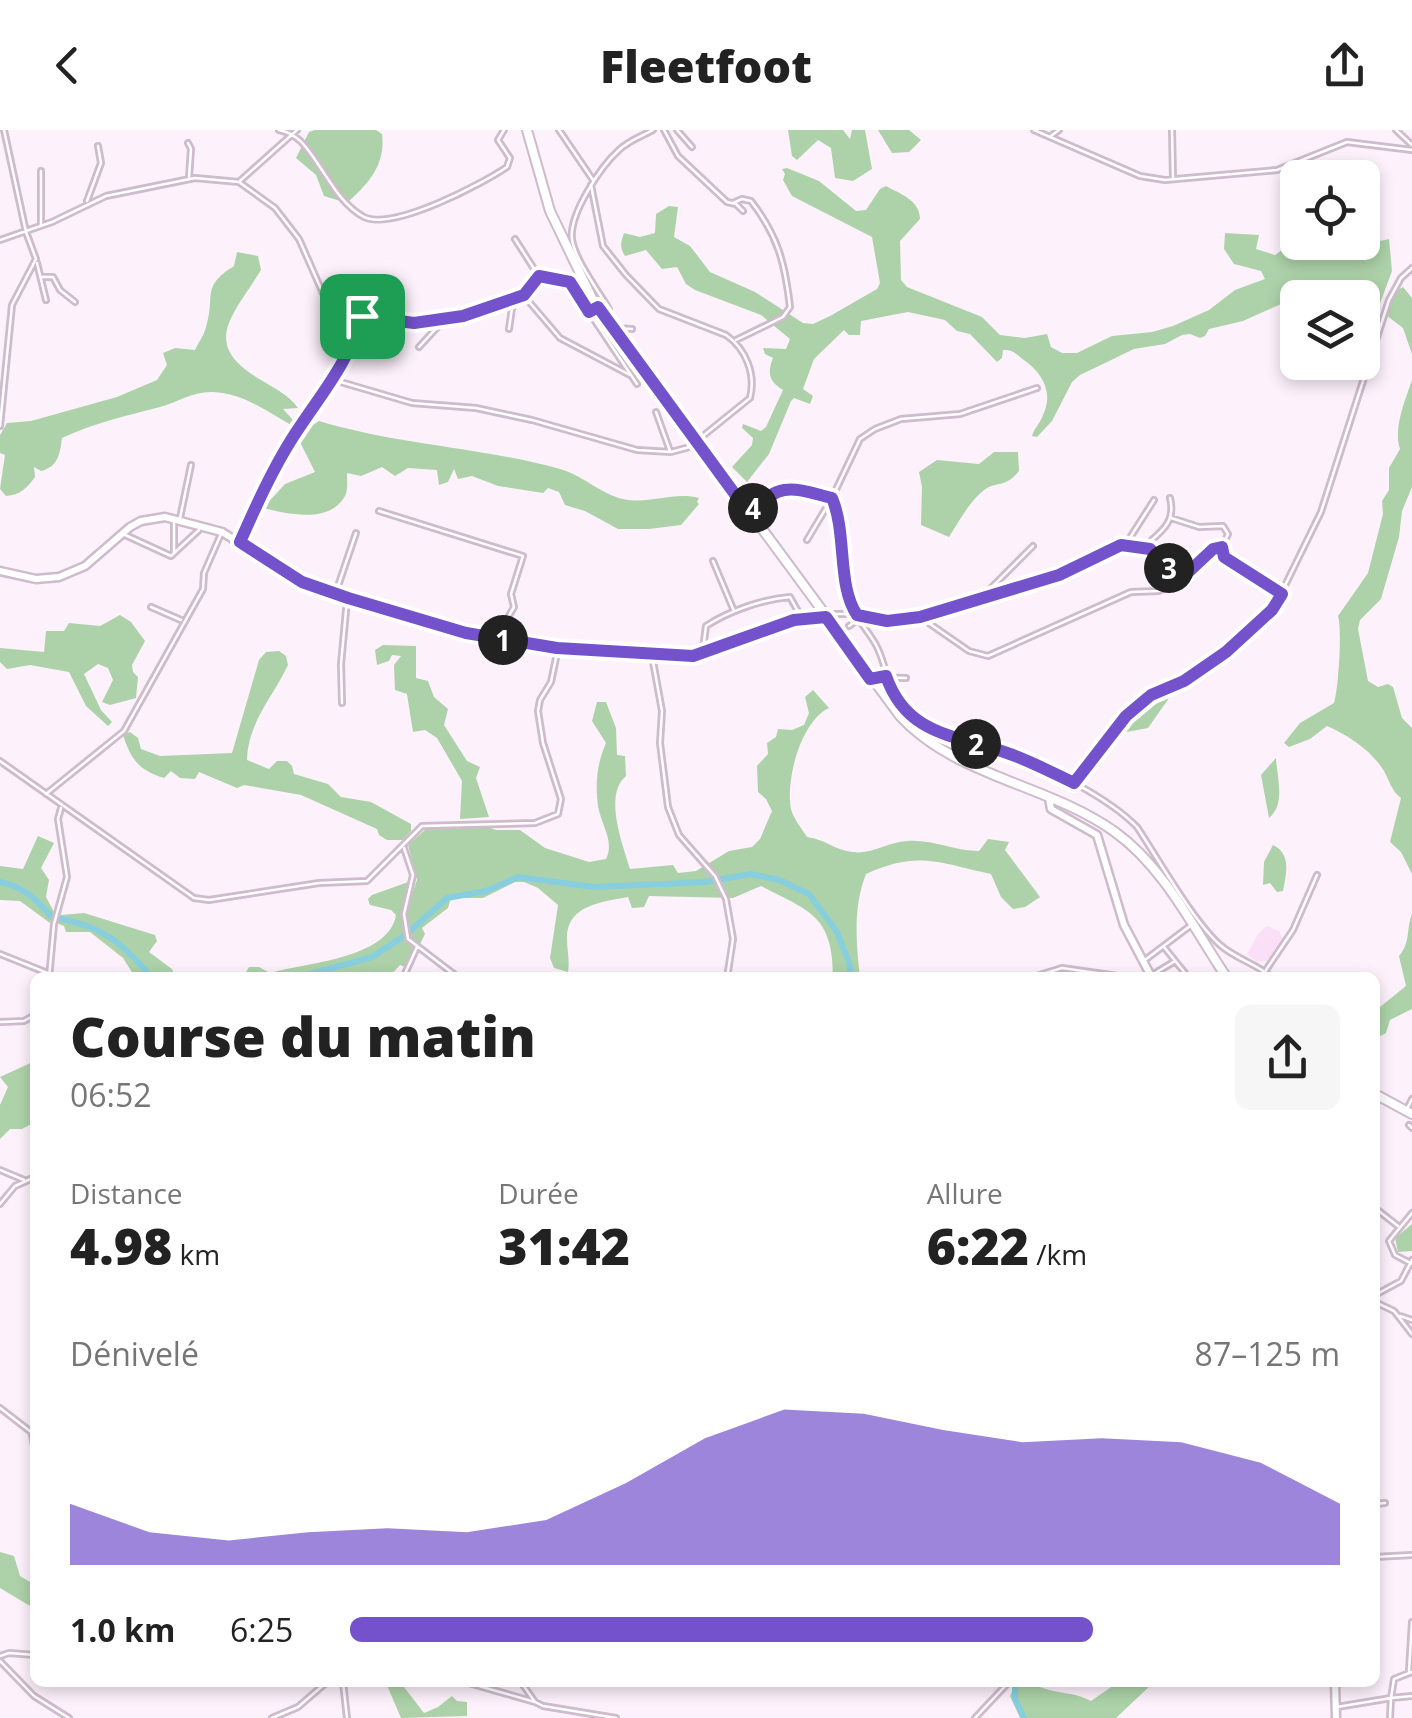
<!DOCTYPE html>
<html lang="fr">
<meta charset="utf-8">
<style>
:root{--surface:#fff;--page:#f6f6f6;--text:#222;--muted:#767676;--accent:#7352cc}
body{margin:0;font-family:"Open Sans",sans-serif;background:var(--page);color:var(--text);height:100vh;display:flex;flex-direction:column;font-size:38px;white-space:nowrap}
*{box-sizing:border-box;margin:0}
p{font-size:32px;color:var(--muted)}
.icon{flex:none;width:55px;height:55px;fill:none;stroke:currentColor;stroke-width:2;stroke-linecap:round;stroke-linejoin:round}
.map{position:relative;flex:1;overflow:hidden}
.side{position:absolute;left:30px;top:842px;width:1350px;height:715px;display:flex;flex-direction:column;background:var(--surface);border-radius:15px;box-shadow:0 5px 15px #0003}
.side>*{flex:none}
.buttons{position:absolute;left:1280px;top:30px;display:grid;gap:20px}
.buttons a{display:grid;place-items:center;width:100px;height:100px;border-radius:15px;background:var(--surface);box-shadow:0 5px 15px #0003;font-size:50px}
.pin{position:absolute;display:grid;place-items:center;width:85px;height:85px;color:#fff;margin:-42px;border-radius:20px;box-shadow:0 5px 15px #0006}
.km{position:absolute;width:50px;height:50px;margin:-25px;border-radius:50%;background:#222;color:#fff;font-size:28px;line-height:50px;text-align:center}
.round{display:grid;place-items:center;flex:none;width:105px;height:105px;border-radius:15px;background:var(--page)}
.summary{display:flex;align-items:center;justify-content:space-between;height:170px;padding:0 40px}
h1{font-size:55px;font-weight:800;line-height:75px}
.metrics{display:grid;grid-template-columns:repeat(3,1fr);gap:15px;height:170px;padding:10px 40px}
.metrics div{display:grid;align-content:center}
.metrics b{font-size:50px;font-weight:800}
.metrics small{font-size:28px;font-weight:400}
.metrics p{font-size:28px}
.chart{height:280px;padding:20px 40px}
.chart p{display:flex;justify-content:space-between}
.chart svg{width:100%;height:180px;margin-top:10px;fill:var(--accent);opacity:.7}
ul{padding:0 40px;list-style:none;font-size:32px}
li{display:grid;grid-template-columns:160px 120px 1fr;align-items:center;height:75px}
li i{height:25px;border-radius:12px;background:var(--accent)}
header{display:flex;justify-content:space-between;align-items:center;height:130px;padding:0 40px;background:var(--surface);font-size:45px;font-weight:800}
.map>svg:first-child{display:block}
.built{fill:#fadff6}
.green{fill:#add2a9}
.lines{fill:none;stroke-linecap:round;stroke-linejoin:round}
.river{stroke:#87cedf;stroke-width:6}
.street-casing{stroke:#cebbcc;stroke-width:8}
.secondary-casing{stroke:#cebbcc;stroke-width:11}
.primary-casing{stroke:#cebbcc;stroke-width:12}
.street{stroke:#fff;stroke-width:2.5}
.secondary{stroke:#fff;stroke-width:6}
.primary{stroke:#fff;stroke-width:8}
.route-casing{stroke:#fff;stroke-width:20}
.route{stroke:#7352cc;stroke-width:12}
</style>
<header><svg class="icon" aria-label="back" viewBox="0 0 24 24"><path d="M15 5l-7 7 7 7"/></svg>Fleetfoot<svg class="icon" aria-label="share" viewBox="0 0 24 24"><path d="M12 15V3M7 8l5-5 5 5M5 13v7h14v-7"/></svg></header>
<div class="map">
<svg width="1412" height="1588" viewBox="0 0 1412 1588">
<rect width="100%" height="100%" fill="#fdf1fc"/>
<path class="built" d="M 1267,796 L 1279,801 L 1285,813 L 1273,830 L 1257,832 L 1247,824 L 1258,804 Z"/>
<path class="green" d="M 315,0 L 376,0 L 382,4 C 386,35 368,54 347,73 L 324,66 L 316,45 L 296,28 L 309,2 Z
M 788,0 L 843,0 L 850,9 L 852,0 L 865,0 L 872,39 L 853,51 L 835,48 L 831,18 L 818,10 L 797,30 L 792,26 Z
M 878,0 L 909,0 L 921,10 L 909,22 L 892,23 Z
M 787,38 L 819,51 L 856,81 L 866,80 L 880,59 L 886,56 C 900,64 920,70 920,89 L 900,111 L 901,150 L 907,157 L 982,187 L 1000,205 L 1025,208 L 1047,204 L 1051,217 L 1062,223 L 1077,223 L 1112,206 L 1152,202 L 1173,196 L 1209,180 L 1235,160 L 1265,149 L 1261,141 L 1234,134 L 1224,119 L 1225,103 L 1259,105 L 1256,119 L 1275,125 L 1289,115 L 1293,79 L 1297,77 L 1298,112 L 1367,114 L 1389,109 L 1392,141 L 1379,176 L 1363,175 L 1362,168 L 1298,168 L 1297,172 L 1281,174 L 1243,191 L 1209,199 L 1205,206 L 1200,208 L 1190,204 L 1182,205 L 1165,214 L 1134,219 L 1080,245 L 1072,252 L 1052,291 L 1037,307 L 1032,306 C 1034,298 1040,294 1043,285 C 1054,262 1042,243 1024,230 C 1015,224 1015,220 1003,220 L 1002,228 L 997,232 L 970,204 L 957,201 L 945,190 L 908,182 L 861,191 L 860,205 L 849,205 L 844,200 L 814,229 L 803,259 L 813,266 L 810,274 L 794,268 L 791,271 L 769,324 L 747,352 L 732,337 L 752,315 L 753,308 L 742,298 L 743,294 L 761,301 L 766,297 L 783,260 C 769,252 767,243 773,228 L 765,224 L 763,218 L 786,219 L 790,209 L 761,185 L 695,160 L 686,154 L 677,137 L 662,139 L 646,120 L 625,126 C 619,117 621,112 624,103 L 640,107 L 655,103 L 656,84 L 669,76 L 678,77 L 674,107 L 690,116 L 710,142 L 755,162 L 803,193 L 813,194 L 830,186 L 877,159 L 880,153 L 872,107 L 792,66 L 783,50 L 785,44 L 782,39 Z
M 237,122 L 258,126 L 261,140 C 233,186 199,214 261,250 C 274,258 289,265 298,278 L 283,279 L 293,290 L 293,296 C 268,282 243,263 213,262 C 193,261 178,272 160,277 C 126,286 94,293 62,308 C 60,324 58,337 41,341 L 34,337 L 35,347 C 27,358 20,365 6,366 L 0,359 L 5,325 L 0,323 L 0,305 L 7,293 L 31,291 L 117,267 L 157,250 L 167,235 L 163,223 L 175,218 L 195,220 C 199,212 204,205 206,197 C 216,166 200,157 234,136 Z
M 1403,157 L 1412,168 L 1412,224 L 1403,198 L 1382,182 L 1387,166 Z
M 1412,250 L 1412,357 L 1402,381 L 1399,407 L 1381,469 L 1360,490 L 1358,499 L 1368,551 L 1378,557 L 1388,554 L 1393,557 L 1402,588 L 1412,598 L 1412,744 L 1401,722 L 1390,712 L 1401,668 C 1391,660 1390,652 1384,641 C 1372,621 1348,605 1327,596 L 1310,609 L 1289,617 L 1284,613 L 1300,593 L 1334,573 C 1339,557 1342,497 1338,486 L 1368,443 L 1383,384 L 1382,371 L 1389,360 L 1389,338 L 1400,319 C 1393,298 1405,271 1412,250 Z
M 319,291 C 398,315 481,317 560,339 C 582,345 601,364 623,369 C 648,375 674,361 699,368 L 697,372 L 699,374 L 681,395 L 649,399 L 618,399 L 585,381 L 565,375 L 559,362 L 548,358 L 543,363 L 498,356 L 472,346 L 458,349 L 454,339 L 448,352 L 439,355 L 437,340 L 408,338 L 395,346 L 382,337 L 361,346 L 347,343 C 347,350 348,361 345,366 C 330,394 288,384 263,378 L 285,354 L 315,342 L 299,310 L 301,303 Z
M 994,322 L 1018,322 L 1019,341 C 1004,359 998,350 984,360 C 969,372 960,390 949,407 L 921,395 L 922,357 L 919,342 L 937,330 L 979,334 Z
M 120,485 L 131,492 L 145,511 L 132,535 L 133,542 L 138,547 L 136,568 L 110,575 L 102,572 L 113,550 L 108,538 L 98,534 L 84,544 L 101,580 L 112,592 L 108,596 L 86,576 L 69,542 L 30,535 L 7,539 L 0,532 L 0,518 L 44,522 L 46,501 L 64,501 L 69,493 L 100,496 Z
M 383,515 L 416,516 L 416,548 L 428,551 L 434,567 L 448,579 L 444,595 L 467,631 L 480,637 L 476,648 L 489,687 L 460,689 L 462,651 L 437,608 L 425,600 L 413,602 L 407,564 L 395,560 L 394,535 L 401,526 L 392,525 L 389,531 L 377,535 L 375,520 Z
M 279,521 L 286,526 L 288,535 C 273,567 248,592 247,630 L 269,639 L 277,631 L 287,631 L 292,636 L 294,644 L 328,654 L 341,667 L 371,672 L 411,694 L 411,701 L 403,710 L 387,710 L 379,705 L 377,699 L 301,665 L 244,655 L 237,658 L 199,642 L 195,649 L 180,648 L 171,641 L 164,648 C 138,640 131,629 123,605 L 130,602 L 138,608 L 141,619 L 160,626 L 232,623 L 259,530 L 266,522 Z
M 1173,556 L 1176,558 L 1148,598 L 1121,603 C 1126,583 1155,564 1173,556 Z
M 813,560 L 829,578 C 802,590 785,649 791,679 C 793,688 802,699 807,707 C 825,709 834,720 852,722 C 872,725 887,712 907,711 C 932,709 954,721 979,721 L 988,709 L 1009,712 L 1005,720 L 1040,767 L 1025,777 L 1013,779 L 1001,767 L 991,744 C 939,733 918,720 866,744 C 853,777 856,812 860,848 L 833,847 C 833,785 809,781 761,756 L 733,768 L 649,766 L 644,777 L 632,778 L 628,767 C 602,772 566,775 567,809 C 567,821 570,830 568,842 L 554,838 L 550,828 L 558,775 L 538,758 L 524,752 L 515,752 L 483,768 L 451,768 L 448,778 L 422,798 L 425,804 L 420,814 L 409,809 L 406,782 L 417,750 L 408,715 L 427,698 L 482,695 L 496,700 L 520,700 L 545,718 L 589,732 L 606,729 C 615,711 601,695 598,676 C 595,654 597,633 606,613 L 592,591 L 597,572 L 606,572 L 616,598 L 617,625 L 625,626 L 626,646 C 603,665 623,715 630,739 L 673,735 L 678,743 L 696,741 L 729,721 L 752,717 L 760,709 L 772,681 L 766,669 L 758,662 L 757,636 L 768,624 L 767,613 L 776,607 L 778,599 L 792,600 L 804,595 L 809,583 L 805,567 Z
M 1276,628 C 1277,648 1286,674 1269,688 L 1261,645 Z
M 38,706 L 54,713 L 41,738 L 49,750 L 46,767 L 54,782 L 50,793 L 20,771 L 0,770 L 0,736 L 23,739 Z
M 1273,715 C 1292,724 1286,745 1283,761 L 1277,762 L 1270,753 L 1263,755 L 1264,732 Z
M 411,751 C 405,777 396,797 414,820 L 405,837 L 400,835 L 389,847 L 216,848 L 244,845 L 249,837 L 259,837 L 270,843 C 303,833 389,829 396,785 L 391,780 L 370,775 L 368,769 L 372,765 Z
M 84,783 L 155,805 L 157,811 L 149,822 L 172,839 L 175,847 L 135,847 L 123,828 L 90,802 L 66,802 L 64,796 L 56,793 L 61,785 Z
M 1412,784 L 1412,879 L 1390,890 L 1386,903 L 1375,909 L 1375,881 L 1406,856 L 1399,826 C 1411,812 1406,799 1412,784 Z
M 35,931 L 35,992 L 22,999 L 10,999 L 0,1009 L 0,975 L 8,957 L 0,947 Z
M 1412,1094 L 1412,1121 L 1398,1122 L 1395,1108 Z
M 0,1422 L 14,1426 L 20,1446 L 30,1452 L 35,1450 L 35,1479 L 0,1458 Z
M 386,1553 L 401,1553 L 424,1583 L 438,1577 L 452,1566 L 457,1571 L 467,1572 L 467,1586 L 401,1588 Z
M 1016,1553 C 1030,1552 1037,1557 1049,1560 C 1065,1564 1076,1563 1091,1571 L 1117,1553 L 1153,1553 L 1116,1588 L 1020,1588 L 1010,1566 Z"/>
<g class="lines">
<path class="river" d="M 0,752 C 24,757 36,769 52,787
M 57,788 C 102,796 122,812 152,848
M 410,801 L 447,768 L 486,761 L 518,747 L 594,757 L 705,752 L 751,744 L 779,750 L 809,764 L 837,802 L 849,832 L 851,848
M 296,848 L 372,827 L 404,806
M 1015,1552 L 1015,1569 L 1024,1588"/>
<defs>
<path id="street" d="M 279,0 C 299,4 307,18 318,34 C 331,53 343,76 364,87 C 393,101 482,54 507,37 L 510,28 L 498,10 L 504,0
M 559,0 L 593,50
M 664,0 L 678,26 L 727,72 L 736,74 L 743,81
M 677,0 L 692,17
M 1034,0 L 1140,46 L 1165,50 L 1277,40 L 1347,12 L 1412,20
M 1172,0 L 1173,48
M 1396,0 L 1412,15
M 1051,6 L 1059,0
M 188,13 L 191,19 L 189,47
M 240,51 L 297,0
M 591,55 L 603,116 L 626,145 L 659,179 L 726,205 C 746,219 756,244 750,268 L 698,310
M 87,71 L 101,33 L 98,16
M 733,73 L 742,69 L 751,71 C 778,106 785,133 790,177 L 783,187 L 736,210
M 41,95 L 41,41
M 515,109 L 538,145
M 0,110 L 52,92 L 106,66 L 195,48 L 239,52 L 275,78 L 299,109 L 325,168 L 331,175 L 344,181 L 414,193 L 463,185 L 521,167 L 542,145 L 573,154 L 589,182 L 596,178
M 37,133 L 46,170
M 41,147 L 53,147 L 60,160 L 75,172
M 525,167 L 560,208 L 630,245
M 589,182 L 637,254
M 605,183 L 609,179 C 599,162 574,128 572,109 C 569,84 601,36 619,20 C 628,11 642,6 653,0
M 615,198 L 632,199
M 509,199 L 513,171
M 419,217 L 445,189
M 334,250 L 412,273 L 476,278 L 532,290 L 637,320 L 671,322 L 697,315
M 656,282 L 670,321
M 0,296 L 12,175 L 36,129 L 26,102 L 4,0
M 379,381 L 523,426 L 511,464 L 514,477 L 496,508
M 750,381 C 783,353 792,358 832,368 L 838,382 C 843,411 842,445 850,473 C 855,489 871,503 878,519 C 889,543 888,569 911,587 C 940,610 978,612 1011,624 C 1049,638 1109,668 1137,697 C 1159,730 1192,789 1219,814 C 1235,829 1256,833 1273,848
M 180,388 L 191,335
M 174,390 L 174,422
M 123,404 L 171,426 L 199,400
M 240,410 C 256,375 272,339 294,306 C 321,263 347,237 361,185
M 807,410 L 832,368 L 860,309 L 875,299 L 901,289 L 960,284 L 1037,258
M 1126,414 L 1154,370
M 1145,416 C 1162,401 1176,392 1170,368
M 1222,418 L 1224,427 L 1281,463
M 713,431 L 734,481
M 336,462 L 356,403
M 980,469 L 1059,445 L 1121,415 L 1150,419 L 1180,449
M 151,477 L 181,490
M 831,484 L 853,484
M 858,485 L 887,491 L 910,489 L 980,469 L 1033,416
M 920,487 L 969,521 L 988,526 L 1131,462 L 1159,461 L 1180,450 L 1213,419 L 1222,417 L 1228,404 L 1223,396 L 1199,397 L 1171,388
M 849,496 L 859,489
M 703,519 L 706,496 C 729,481 763,469 790,467 L 801,487
M 652,526 L 662,581 L 660,613 L 668,677 L 679,705 L 715,746 L 726,769 L 733,809 L 727,848
M 873,547 L 906,548
M 342,573 L 341,534 L 347,470
M 0,631 L 194,768 L 209,770 L 319,753 L 367,751 L 422,696 L 535,693 L 558,684 L 561,669 L 543,613 L 538,581 L 540,570 L 551,552 L 557,523
M 1074,652 L 1126,585 L 1151,565 L 1184,551 L 1225,522 L 1273,480 L 1321,382 L 1389,170 L 1401,148 L 1412,138
M 46,664 L 124,601 L 203,459 L 204,443 L 221,404
M 404,718 L 413,745 L 404,784 L 408,809 L 459,848
M 1164,817 L 1185,843
M 0,824 L 50,844
M 1145,830 L 1190,796
M 1266,840 L 1293,800 L 1317,745
M 1152,845 L 1175,831
M 951,847 L 952,848
M 49,848 L 54,794 L 67,747 L 58,689 L 61,678
M 403,848 L 417,817
M 1030,848 L 1062,838 L 1132,848
M 0,892 L 24,891 L 35,885
M 1407,979 L 1412,969
M 1409,995 L 1412,998
M 0,1040 L 24,1050
M 0,1074 L 15,1056 L 35,1047
M 1375,1078 L 1398,1096
M 1412,1083 L 1389,1111 L 1395,1125 L 1412,1134
M 1375,1165 L 1401,1151 L 1412,1130
M 1375,1172 L 1394,1181 L 1412,1204
M 1400,1186 L 1412,1190
M 1375,1236 L 1376,1236
M 0,1278 L 35,1305
M 32,1305 L 35,1322
M 1375,1374 L 1385,1373
M 1375,1427 L 1412,1425
M 0,1526 L 9,1523 L 35,1525
M 0,1531 L 34,1566 L 69,1588
M 1409,1541 L 1412,1492
M 343,1552 L 347,1588
M 465,1552 L 535,1572
M 521,1552 L 535,1572 L 543,1576 L 616,1588
M 1337,1577 L 1391,1568 L 1394,1549 L 1412,1542
M 272,1588 L 298,1577 L 327,1552
M 975,1588 L 1009,1552
M 1390,1588 L 1391,1568 L 1412,1566"/>
<path id="secondary" d="M 0,441 L 36,449 L 59,447 L 85,436 L 130,397 L 141,391 L 165,387 L 222,402 L 302,452 L 495,509 L 557,518 L 693,526 L 794,490 L 826,487
M 1049,668 L 1051,679 L 1097,705 L 1124,795 L 1152,848
M 1335,1552 L 1336,1588"/>
<path id="primary" d="M 527,0 L 550,81 L 592,168 L 900,586 C 956,647 1048,654 1115,702 C 1164,737 1194,799 1227,848
M 1375,964 L 1412,984"/>
</defs>
<use href="#street" class="street-casing"/>
<use href="#secondary" class="secondary-casing"/>
<use href="#primary" class="primary-casing"/>
<use href="#street" class="street"/>
<use href="#secondary" class="secondary"/>
<use href="#primary" class="primary"/>
</g>
<g class="lines">
<defs>
<path id="route" d="M 539,146 L 570,152 L 589,182 L 598,177 L 748,382 C 783,352 789,357 832,368 C 847,403 837,456 857,485 L 887,491 L 920,487 L 1059,445 L 1121,415 L 1150,419 L 1180,450 L 1213,419 L 1222,417 L 1224,427 L 1282,464 L 1272,480 L 1226,522 L 1184,551 L 1151,565 L 1126,586 L 1074,653 C 1053,643 1032,632 1010,624 C 958,605 907,607 886,546 L 870,549 L 826,487 L 794,490 L 693,526 L 557,518 L 466,503 L 348,468 L 302,452 L 240,412 C 256,376 272,340 293,307 C 320,265 347,236 362,186 L 414,193 L 463,186 L 524,165 Z"/>
</defs>
<use href="#route" class="route-casing"/>
<use href="#route" class="route"/>
</g>
</svg>
<div class="buttons">
<a><svg class="icon" aria-label="locate" viewBox="0 0 24 24"><circle cx="12" cy="12" r="6"/><path d="M12 2v4M12 18v4M2 12h4M18 12h4"/></svg></a>
<a><svg class="icon" aria-label="layers" viewBox="0 0 24 24"><path d="M12 4l9 5-9 5-9-5zM3 14l9 5 9-5"/></svg></a>
</div>
<div class="pin" style="left:362px;top:186px;background:#1e9e55"><svg class="icon" aria-label="arrive" viewBox="0 0 24 24"><path d="M6 21V4h12l-3 4 3 4H6"/></svg></div>
<b class="km" style="left:503px;top:510px">1</b>
<b class="km" style="left:976px;top:614px">2</b>
<b class="km" style="left:1169px;top:438px">3</b>
<b class="km" style="left:753px;top:378px">4</b>
<section class="side">
<div class="summary"><div><h1>Course du matin</h1><p>06:52</p></div><a class="round"><svg class="icon" aria-label="share" viewBox="0 0 24 24"><path d="M12 15V3M7 8l5-5 5 5M5 13v7h14v-7"/></svg></a></div>
<div class="metrics">
<div><p>Distance</p><b>4.98<small> km</small></b></div>
<div><p>Durée</p><b>31:42</b></div>
<div><p>Allure</p><b>6:22<small> /km</small></b></div>
</div>
<div class="chart"><p><span>Dénivelé</span>87–125 m</p>
<svg viewBox="0 0 160 44" preserveAspectRatio="none"><path d="M0 44V29L10 36L20 38L30 36L40 35L50 36L60 33L70 24L80 13L90 6L100 7L110 11L120 14L130 13L140 14L150 19L160 29V44z"/></svg>
</div>
<ul>
<li><b>1.0 km</b>6:25<i style="width:75%"></i></li>
</ul>
</section>
</div>
